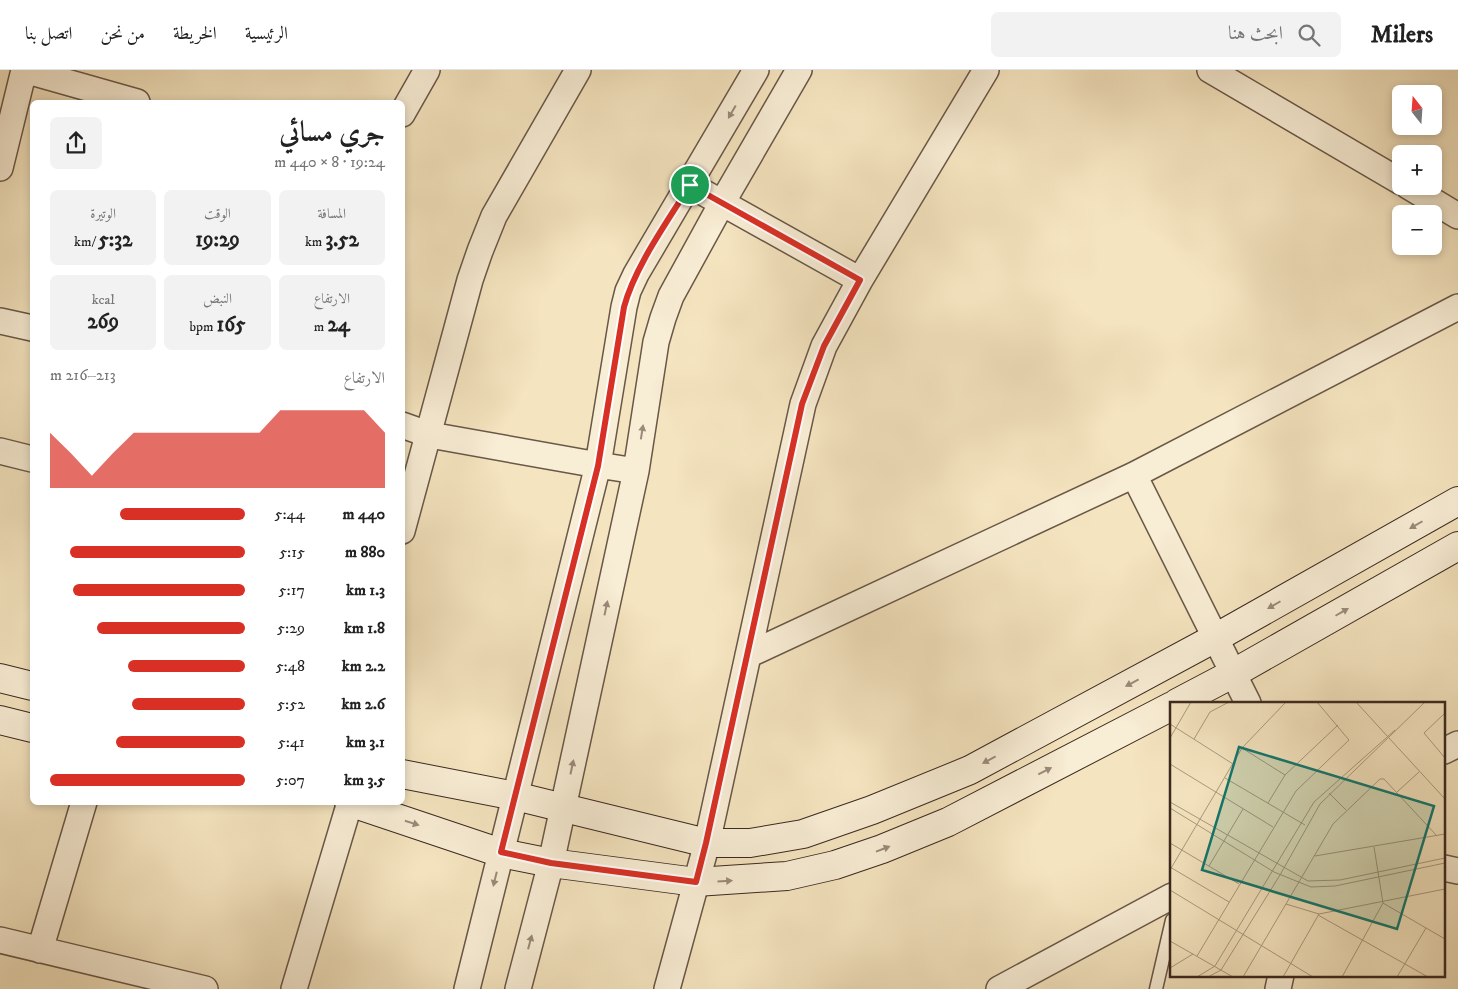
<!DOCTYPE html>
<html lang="ar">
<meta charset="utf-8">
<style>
:root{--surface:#fff;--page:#f2f2f2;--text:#222;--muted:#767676;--line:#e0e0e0;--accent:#d93025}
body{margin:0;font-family:"IM FELL DW Pica",Amiri,serif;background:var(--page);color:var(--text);direction:rtl;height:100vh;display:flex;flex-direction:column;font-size:19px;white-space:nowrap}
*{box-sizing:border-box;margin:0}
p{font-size:16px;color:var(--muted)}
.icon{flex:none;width:28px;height:28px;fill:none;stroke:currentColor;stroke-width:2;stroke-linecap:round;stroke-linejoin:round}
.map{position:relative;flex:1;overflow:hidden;direction:ltr}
.drawer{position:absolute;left:30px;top:30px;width:375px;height:705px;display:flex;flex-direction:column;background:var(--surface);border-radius:8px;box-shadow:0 2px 8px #0003;direction:rtl}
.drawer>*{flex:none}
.needle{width:32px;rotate:343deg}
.controls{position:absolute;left:1392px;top:15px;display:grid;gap:10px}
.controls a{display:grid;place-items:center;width:50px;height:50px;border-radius:8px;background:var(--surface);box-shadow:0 2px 8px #0003;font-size:25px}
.pin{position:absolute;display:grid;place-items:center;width:42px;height:42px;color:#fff;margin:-21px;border:2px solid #fff;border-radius:50%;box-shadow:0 1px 5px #0007}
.round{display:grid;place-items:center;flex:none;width:52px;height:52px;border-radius:8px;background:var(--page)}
.summary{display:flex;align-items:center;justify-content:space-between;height:85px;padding:0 20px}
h1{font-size:28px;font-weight:700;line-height:38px}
.metrics{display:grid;grid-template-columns:repeat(3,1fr);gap:8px;height:85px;padding:5px 20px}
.metrics div{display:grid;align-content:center;border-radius:8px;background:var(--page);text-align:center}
.metrics b{font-size:21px;font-weight:700}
.metrics small{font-size:14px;font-weight:400}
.metrics p{font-size:14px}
.chart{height:140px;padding:10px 20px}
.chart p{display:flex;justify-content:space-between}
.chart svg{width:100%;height:90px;margin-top:5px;fill:var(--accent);opacity:.7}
ul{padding:0 20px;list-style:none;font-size:16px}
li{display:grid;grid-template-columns:80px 60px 1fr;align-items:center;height:38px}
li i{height:12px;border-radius:6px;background:var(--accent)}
header{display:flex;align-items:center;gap:30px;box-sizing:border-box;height:70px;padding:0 25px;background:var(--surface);border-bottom:1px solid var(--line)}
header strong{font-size:24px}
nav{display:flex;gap:28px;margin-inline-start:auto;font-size:18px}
.search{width:350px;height:45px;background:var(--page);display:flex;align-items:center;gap:12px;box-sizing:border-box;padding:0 18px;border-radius:8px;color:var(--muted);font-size:19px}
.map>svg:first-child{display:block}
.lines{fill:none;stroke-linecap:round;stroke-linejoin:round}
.lane-casing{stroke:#695747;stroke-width:15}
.street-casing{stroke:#695747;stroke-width:28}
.secondary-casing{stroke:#3b281f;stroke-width:30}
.lane{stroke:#f8edd5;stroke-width:12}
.street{stroke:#f8edd5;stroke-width:25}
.secondary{stroke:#f8edd5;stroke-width:28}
.oneway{fill:#9a8a7a}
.route-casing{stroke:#fff;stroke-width:10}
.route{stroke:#d93025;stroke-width:6}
.inset-road{fill:none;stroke:#aa997f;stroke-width:1}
.view{fill:#0f766e;fill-opacity:0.15;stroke:#0f766e;stroke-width:2.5}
.inset-edge{fill:none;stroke:#3b281f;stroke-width:2.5}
</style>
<header>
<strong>Milers</strong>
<div class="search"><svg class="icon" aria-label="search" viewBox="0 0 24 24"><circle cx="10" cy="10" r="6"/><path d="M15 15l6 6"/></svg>ابحث هنا</div>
<nav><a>الرئيسية</a><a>الخريطة</a><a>من نحن</a><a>اتصل بنا</a></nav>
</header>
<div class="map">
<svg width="1458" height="919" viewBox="0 0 1458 919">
<rect width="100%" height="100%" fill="#f4e4bf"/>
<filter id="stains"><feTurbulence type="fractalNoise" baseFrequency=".004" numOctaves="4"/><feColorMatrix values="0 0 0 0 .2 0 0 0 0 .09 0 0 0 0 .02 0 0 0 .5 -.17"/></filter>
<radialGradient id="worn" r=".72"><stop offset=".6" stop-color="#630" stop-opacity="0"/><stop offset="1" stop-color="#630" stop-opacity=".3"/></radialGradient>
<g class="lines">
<defs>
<path id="lane" d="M 1156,919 L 1172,850"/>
<path id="street" d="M 24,0 L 137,32
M 1210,0 L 1401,112
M 402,44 L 427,0
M 0,98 L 24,0
M 690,115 L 860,210
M 1408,116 L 1458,146
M 0,251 L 32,258
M 402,355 L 430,365 L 598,395 L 636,401
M 0,381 L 32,389
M 1134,405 L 1248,633
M 402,461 L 470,210 L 480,181 L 494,146 L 578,0
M 748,585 L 1134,405 L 1458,237
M 1444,681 L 1458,674
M 1444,798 L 1458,801
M 0,870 L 205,919
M 40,880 L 84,732
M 294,919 L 350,732
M 467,919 L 598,395 L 624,237 L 628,221 L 636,204 L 756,0
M 518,919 L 551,793 L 636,401 L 656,272 L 663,248 L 671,226 L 722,133 L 799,0
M 667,919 L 707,773 L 803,334 L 824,276 L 860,210 L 986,0
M 999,919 L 1172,826
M 1278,919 L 1281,905"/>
<path id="secondary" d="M 0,608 L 32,616
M 1177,633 L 1234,603 L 1458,476
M 0,650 L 32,658
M 402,704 L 515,726 L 707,773 L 750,773 L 803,764 L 872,740 L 970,700 L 1217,567 L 1458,431
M 349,732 L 501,783 L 551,793 L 696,812 L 787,806 L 835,795 L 882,779 L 948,752 L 1172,636"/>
</defs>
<use href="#lane" class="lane-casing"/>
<use href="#street" class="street-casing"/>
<use href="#secondary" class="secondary-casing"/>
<use href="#lane" class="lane"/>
<use href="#street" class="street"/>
<use href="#secondary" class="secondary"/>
</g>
<defs><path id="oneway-solid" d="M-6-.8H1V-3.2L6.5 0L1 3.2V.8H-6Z" transform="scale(1.25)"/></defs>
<g class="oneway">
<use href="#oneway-solid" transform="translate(732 42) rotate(120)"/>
<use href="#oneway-solid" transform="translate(642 362) rotate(-81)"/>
<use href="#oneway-solid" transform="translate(1416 455) rotate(150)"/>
<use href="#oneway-solid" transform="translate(1274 535) rotate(150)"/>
<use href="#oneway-solid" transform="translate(606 538) rotate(-78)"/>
<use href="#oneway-solid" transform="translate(1342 542) rotate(-30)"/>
<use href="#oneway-solid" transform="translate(1132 613) rotate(152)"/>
<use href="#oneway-solid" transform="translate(989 690) rotate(152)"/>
<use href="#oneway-solid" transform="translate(572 697) rotate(-78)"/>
<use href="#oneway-solid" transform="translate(1045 701) rotate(-27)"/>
<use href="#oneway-solid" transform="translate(412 753) rotate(18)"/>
<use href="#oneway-solid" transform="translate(883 779) rotate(-21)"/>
<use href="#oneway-solid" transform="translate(495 809) rotate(104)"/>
<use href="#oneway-solid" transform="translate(725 811) rotate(-4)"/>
<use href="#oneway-solid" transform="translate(530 872) rotate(-75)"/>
</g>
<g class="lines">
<defs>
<path id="route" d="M 690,115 L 860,210 L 824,276 L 802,334 L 706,773 L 696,812 L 551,793 L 501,782 L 598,396 L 624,237 C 635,196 668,151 690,115 Z"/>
</defs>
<use href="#route" class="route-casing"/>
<use href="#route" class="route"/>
</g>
<g transform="translate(1170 632)">
<rect width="275" height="275" fill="#f4e4bf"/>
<path class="inset-road" d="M 186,0 L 275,97M 275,11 L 254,31 L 275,56M 0,22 L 63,62M 0,36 L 21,0M 24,37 L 40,10 L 59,0M 72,46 L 115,73M 0,62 L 103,125M 55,76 L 135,123M 227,90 L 249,70M 159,91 L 176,108M 0,100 L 138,179 L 170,178 L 275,156M 98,101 L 115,73 L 168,23M 0,106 L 104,170 L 141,185 L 165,184 L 275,161M 0,141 L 69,182M 204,145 L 213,201 L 275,237M 145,154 L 275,132M 39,164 L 73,107M 0,165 L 59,200M 0,168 L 72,46 L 116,0M 0,188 L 143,275M 116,202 L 149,212M 148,213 L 258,275M 0,239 L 63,275M 27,254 L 126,89 L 179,38 L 147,0M 0,266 L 23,252M 27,275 L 45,264 L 144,100 L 225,28M 38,275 L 51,268 L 110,173 L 150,102 L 255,0M 73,275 L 163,122 L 210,77 L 214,77 L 267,134M 113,275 L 149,212 L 275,187M 172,275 L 213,201M 227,275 L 256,226"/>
<path class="view" d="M 69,45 L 264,104 L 227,227 L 32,168 Z"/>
<rect width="275" height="275" class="inset-edge"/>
</g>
<rect width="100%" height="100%" filter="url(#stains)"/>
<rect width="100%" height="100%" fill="url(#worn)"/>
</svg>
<div class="controls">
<a><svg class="needle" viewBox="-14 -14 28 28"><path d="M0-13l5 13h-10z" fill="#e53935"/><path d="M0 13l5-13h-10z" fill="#767676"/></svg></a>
<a>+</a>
<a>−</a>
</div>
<div class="pin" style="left:690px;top:115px;background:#1e9e55"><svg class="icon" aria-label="arrive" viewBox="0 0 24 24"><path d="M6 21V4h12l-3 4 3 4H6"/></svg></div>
<section class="drawer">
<div class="summary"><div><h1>جري مسائي</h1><p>19:24 · 8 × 440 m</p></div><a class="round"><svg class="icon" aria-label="share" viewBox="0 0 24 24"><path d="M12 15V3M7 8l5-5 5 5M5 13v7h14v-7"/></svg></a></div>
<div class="metrics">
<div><p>المسافة</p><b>3.52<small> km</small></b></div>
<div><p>الوقت</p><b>19:29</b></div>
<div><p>الوتيرة</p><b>5:32<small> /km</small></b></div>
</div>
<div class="metrics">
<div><p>الارتفاع</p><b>24<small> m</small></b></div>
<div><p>النبض</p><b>165<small> bpm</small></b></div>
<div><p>kcal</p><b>269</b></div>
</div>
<div class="chart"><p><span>الارتفاع</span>213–216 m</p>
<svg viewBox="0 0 160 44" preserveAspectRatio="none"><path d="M0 44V17L10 27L20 38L30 27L40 17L50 17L60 17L70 17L80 17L90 17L100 17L110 6L120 6L130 6L140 6L150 6L160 17V44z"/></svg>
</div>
<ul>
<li><b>440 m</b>5:44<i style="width:64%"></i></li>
<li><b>880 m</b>5:15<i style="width:90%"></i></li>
<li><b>1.3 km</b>5:17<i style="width:88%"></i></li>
<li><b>1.8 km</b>5:29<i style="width:76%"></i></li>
<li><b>2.2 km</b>5:48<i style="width:60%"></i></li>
<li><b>2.6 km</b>5:52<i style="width:58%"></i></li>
<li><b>3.1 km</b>5:41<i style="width:66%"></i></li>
<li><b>3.5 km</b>5:07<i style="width:100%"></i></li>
</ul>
</section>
</div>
